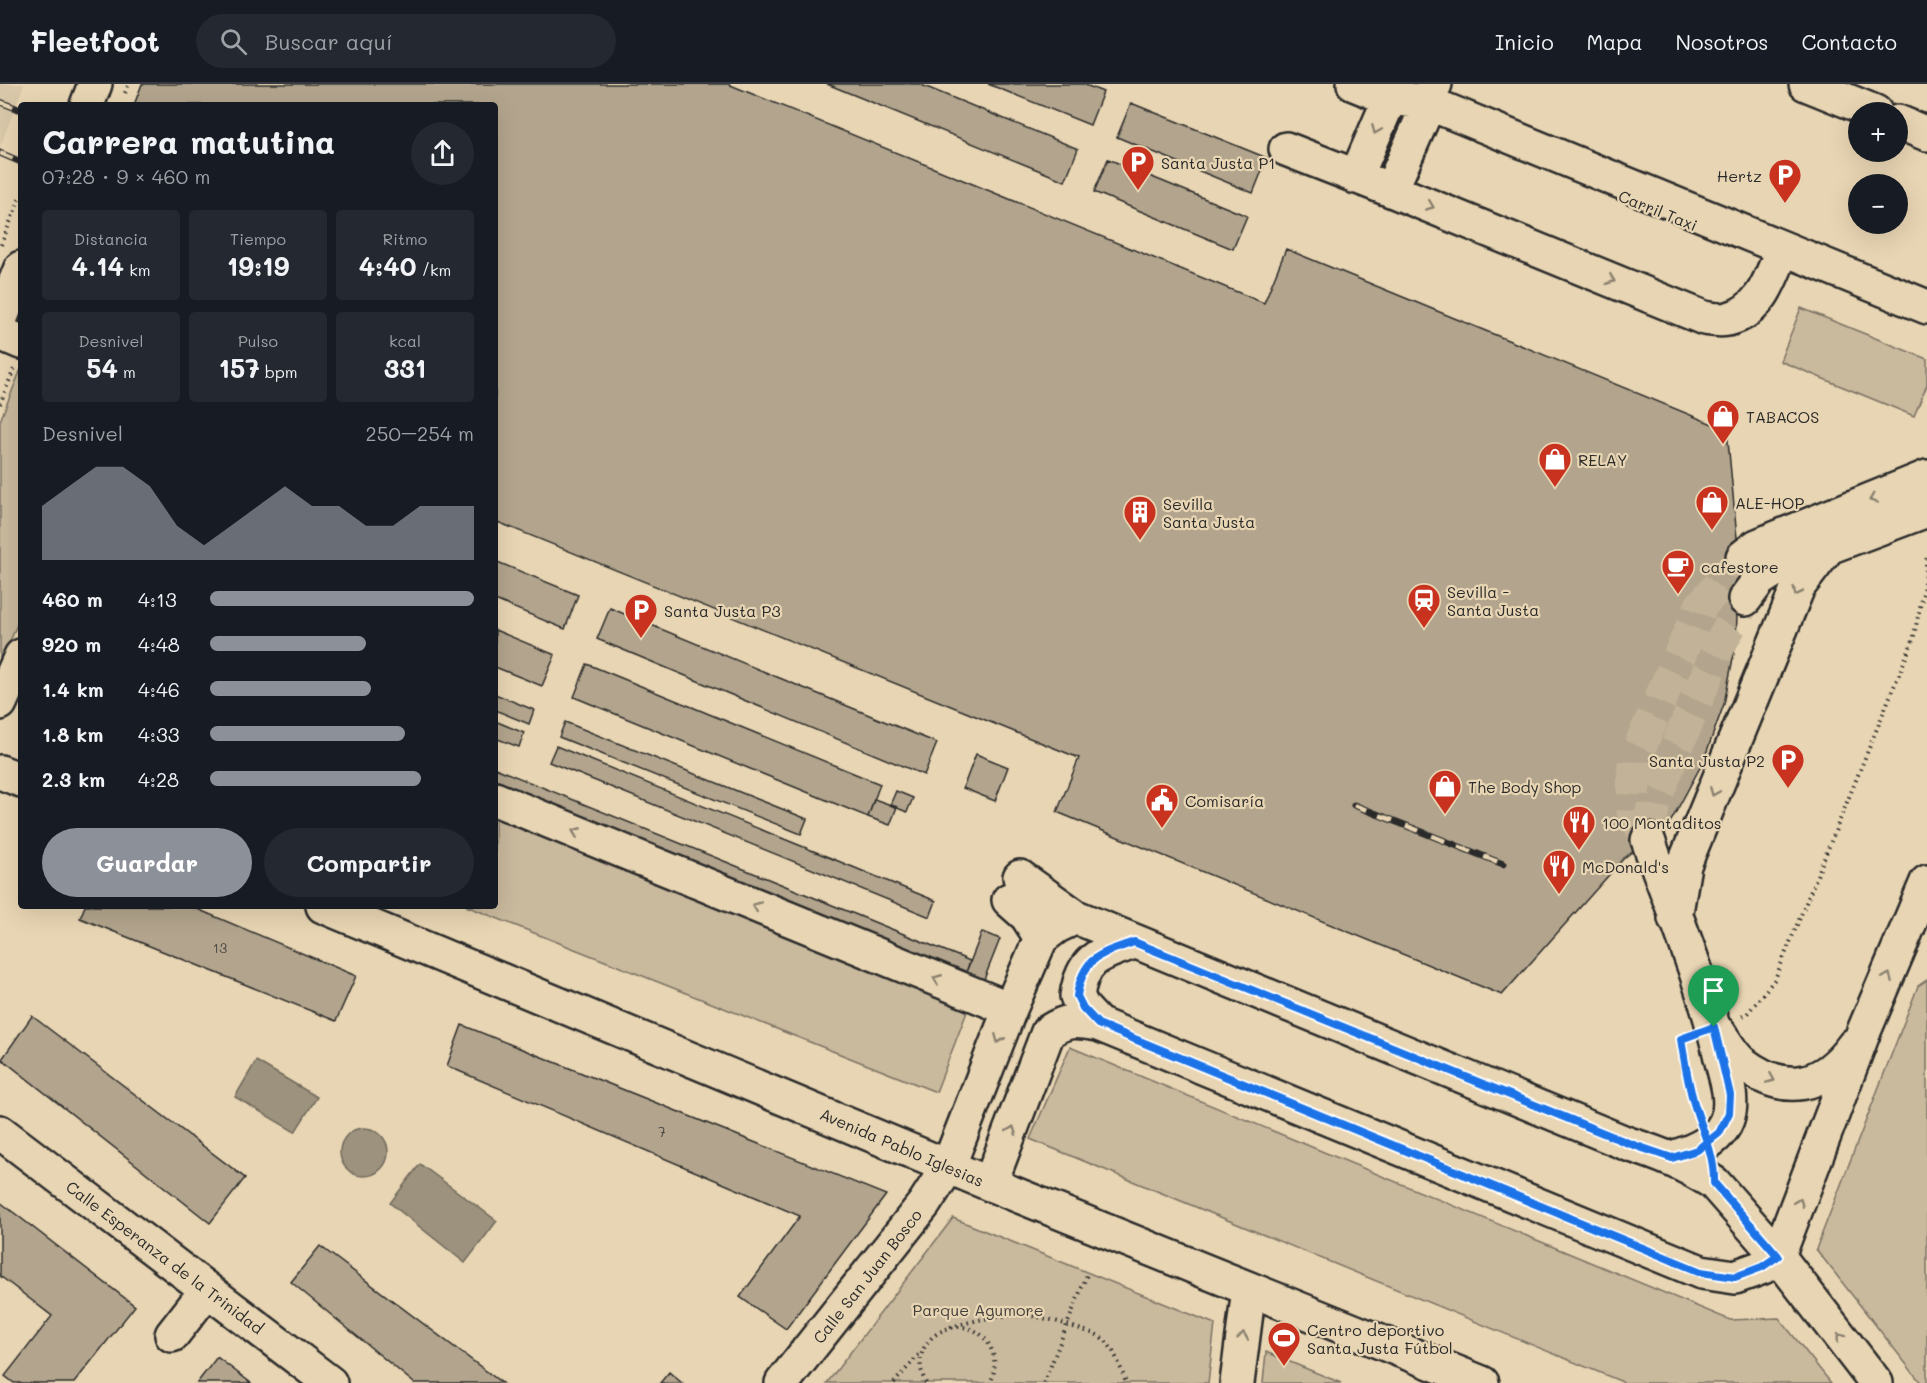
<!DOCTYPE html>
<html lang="es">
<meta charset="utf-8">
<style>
:root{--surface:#171b24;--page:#242831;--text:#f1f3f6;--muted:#9ea1a6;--line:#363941;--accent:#8c9099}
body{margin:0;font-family:Mali,sans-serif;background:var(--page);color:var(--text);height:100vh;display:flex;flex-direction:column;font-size:22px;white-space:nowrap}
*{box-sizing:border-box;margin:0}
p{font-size:20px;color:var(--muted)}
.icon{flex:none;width:33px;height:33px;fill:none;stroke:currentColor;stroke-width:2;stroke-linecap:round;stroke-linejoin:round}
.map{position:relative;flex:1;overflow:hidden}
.sheet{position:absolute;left:18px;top:18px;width:480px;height:807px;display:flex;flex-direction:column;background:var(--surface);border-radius:6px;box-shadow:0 6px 24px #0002}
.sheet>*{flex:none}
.controls{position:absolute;left:1848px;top:18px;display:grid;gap:12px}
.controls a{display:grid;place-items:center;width:60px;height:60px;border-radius:50%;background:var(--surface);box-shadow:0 6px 24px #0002;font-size:30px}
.pin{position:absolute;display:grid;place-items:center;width:51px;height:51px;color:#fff;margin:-62px -26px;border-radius:50% 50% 50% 0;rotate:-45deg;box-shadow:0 0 6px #0007}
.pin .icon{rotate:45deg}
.round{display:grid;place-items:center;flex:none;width:63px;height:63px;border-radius:32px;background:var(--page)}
.headline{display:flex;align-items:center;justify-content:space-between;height:102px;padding:0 24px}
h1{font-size:33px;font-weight:700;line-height:45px}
.stats{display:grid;grid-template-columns:repeat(3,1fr);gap:9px;height:102px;padding:6px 24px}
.stats div{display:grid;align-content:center;border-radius:6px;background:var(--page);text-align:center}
.stats b{font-size:26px;font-weight:700}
.stats small{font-size:16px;font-weight:400}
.stats p{font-size:16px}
.chart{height:168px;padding:12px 24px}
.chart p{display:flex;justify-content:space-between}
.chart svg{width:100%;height:108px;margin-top:6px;fill:var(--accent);opacity:.7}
.cta{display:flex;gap:12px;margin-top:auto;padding:12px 24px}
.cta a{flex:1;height:69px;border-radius:36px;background:var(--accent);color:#fff;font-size:24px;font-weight:700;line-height:69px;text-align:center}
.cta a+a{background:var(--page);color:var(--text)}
ul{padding:0 24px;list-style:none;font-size:20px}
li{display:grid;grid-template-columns:96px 72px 1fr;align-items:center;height:45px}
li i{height:15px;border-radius:8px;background:var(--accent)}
header{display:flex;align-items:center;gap:36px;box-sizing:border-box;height:84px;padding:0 30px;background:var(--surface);border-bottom:2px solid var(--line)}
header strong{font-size:28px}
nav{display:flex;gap:33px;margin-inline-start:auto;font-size:21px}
.search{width:420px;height:54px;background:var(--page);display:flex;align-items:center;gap:15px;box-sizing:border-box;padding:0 21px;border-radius:33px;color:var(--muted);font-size:22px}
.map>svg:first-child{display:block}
.built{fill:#d8c7a8}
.green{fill:#c9b99d;stroke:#7a7264;stroke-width:1.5}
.water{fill:#9d927d;stroke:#6f695c;stroke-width:1.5}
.building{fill:#b3a58d;stroke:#2b2b2b;stroke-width:1.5}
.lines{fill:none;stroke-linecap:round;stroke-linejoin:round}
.minor-tunnel{stroke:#c2b398;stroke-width:33;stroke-dasharray:33 16;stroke-linecap:butt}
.minor-casing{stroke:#2b2b2b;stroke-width:38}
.major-casing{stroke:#2b2b2b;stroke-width:38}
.path{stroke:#2b2b2b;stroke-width:4;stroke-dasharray:1.5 4.5;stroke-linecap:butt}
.minor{stroke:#e8d5b3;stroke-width:33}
.major{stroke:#e8d5b3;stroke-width:33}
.rail-casing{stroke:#2b2b2b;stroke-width:7}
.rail{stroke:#e8d5b3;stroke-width:4.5;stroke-dasharray:14;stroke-linecap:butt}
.oneway{stroke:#8a806f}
.route-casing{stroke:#fff;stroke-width:12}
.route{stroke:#1a73e8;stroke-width:8}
.labels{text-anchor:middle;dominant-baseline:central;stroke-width:4.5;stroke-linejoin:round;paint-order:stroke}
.number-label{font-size:14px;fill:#4d4a44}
.poi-label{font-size:16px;fill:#2b2b2b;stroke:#e8d5b3;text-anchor:start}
.street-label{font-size:16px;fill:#2b2b2b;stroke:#e8d5b3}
.park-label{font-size:16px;fill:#43403c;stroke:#e8d5b3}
</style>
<header>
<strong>Fleetfoot</strong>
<div class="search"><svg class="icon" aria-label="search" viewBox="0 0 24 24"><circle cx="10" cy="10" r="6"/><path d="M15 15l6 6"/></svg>Buscar aquí</div>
<nav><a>Inicio</a><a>Mapa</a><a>Nosotros</a><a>Contacto</a></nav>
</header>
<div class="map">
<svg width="1927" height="1299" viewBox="0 0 1927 1299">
<rect width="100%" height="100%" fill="#e8d5b3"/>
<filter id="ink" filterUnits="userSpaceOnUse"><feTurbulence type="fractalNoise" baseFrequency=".0167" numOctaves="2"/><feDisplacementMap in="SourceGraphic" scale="12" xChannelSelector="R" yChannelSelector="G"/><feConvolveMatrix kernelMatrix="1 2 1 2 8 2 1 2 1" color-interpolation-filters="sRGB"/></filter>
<g filter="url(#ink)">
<path class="built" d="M 0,0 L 24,0 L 0,63 Z"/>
<path class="green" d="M 1801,224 L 1927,275 L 1927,301 L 1914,332 L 1780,277 Z
M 21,285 L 21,530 L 0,583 L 0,337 Z
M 495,726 L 970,920 L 936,1008 L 466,822 L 495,822 Z
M 1927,896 L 1927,1299 L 1921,1299 L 1816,1165 L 1918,902 Z
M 1070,963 L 1730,1236 L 1779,1234 L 1831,1299 L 1625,1299 L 1030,1055 Z
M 953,1134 L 1215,1240 L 1208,1299 L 827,1299 Z
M 1266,1268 L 1341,1299 L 1263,1299 Z"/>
<path class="water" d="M 256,977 L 317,1013 L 295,1048 L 235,1013 Z
M340 1068a24 24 0 1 1 48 0a24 24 0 1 1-48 0Z
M 420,1080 L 497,1137 L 465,1179 L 390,1119 Z"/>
<path class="building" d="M 142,0 L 728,0 L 1264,219 L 1286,165 L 1727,346 L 1739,476 L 1736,559 L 1724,620 L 1703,678 L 1671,737 L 1624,774 L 1502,911 L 1057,728 L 1079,674 L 495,437 L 495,21 L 134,21 Z
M 827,0 L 919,0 L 1078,65 L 1065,97 Z
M 988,0 L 1083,0 L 1103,8 L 1090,41 Z
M 1131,19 L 1267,74 L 1253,109 L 1117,53 Z
M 1108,75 L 1247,132 L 1233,165 L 1094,108 Z
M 495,477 L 578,511 L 565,545 L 495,516 Z
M 610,524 L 937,659 L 924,691 L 597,555 Z
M 495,546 L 555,571 L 542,602 L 495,583 Z
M 587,580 L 880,700 L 868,733 L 574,613 Z
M 495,610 L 534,626 L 529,640 L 495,626 Z
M 495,637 L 524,649 L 519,663 L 495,654 Z
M 565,638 L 807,735 L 801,750 L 559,653 Z
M 556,662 L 936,817 L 930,833 L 549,678 Z
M 976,670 L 1008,683 L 995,717 L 963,704 Z
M 495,684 L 970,877 L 965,891 L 495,700 Z
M 896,707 L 913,714 L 907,728 L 890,721 Z
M 874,715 L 897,723 L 890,741 L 868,733 Z
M 85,822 L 190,822 L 356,892 L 336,937 L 80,834 Z
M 982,848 L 1000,855 L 983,898 L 965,891 Z
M 32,932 L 245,1094 L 210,1139 L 2,975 Z
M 462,941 L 886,1111 L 786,1245 L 740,1213 L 800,1132 L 447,982 Z
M 0,1118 L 135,1222 L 74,1299 L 14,1299 L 5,1292 L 52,1232 L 0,1192 Z
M 320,1162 L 502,1299 L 414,1299 L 291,1198 Z
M 217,1273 L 251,1299 L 197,1299 Z
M 669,1288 L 682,1299 L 660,1299 Z"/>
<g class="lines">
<path class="minor-tunnel" d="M 1648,754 L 1654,717 L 1720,560 L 1745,515
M 1648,756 L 1633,727 L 1634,676 L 1701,522 L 1743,473"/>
<defs>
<path id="minor" d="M 1354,0 L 1389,14 L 1426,18 L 1927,223
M 1806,0 L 1875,28
M 1898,38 L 1927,50
M 1286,65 L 1391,106 L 1704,234 C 1711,235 1721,237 1728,235 C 1762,227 1771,193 1783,164
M 1356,93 L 1396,0
M 1391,106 L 1423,33 L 1426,18 L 1435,0
M 0,249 L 21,258
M 1743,473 L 1757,462 L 1927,393
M 1745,515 L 1759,496 L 1786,479 L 1927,426
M 0,619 L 21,572
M 495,715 L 1010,925
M 1648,756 C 1674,829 1705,902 1722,978 C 1726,994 1732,1011 1729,1028 C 1724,1056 1695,1067 1672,1074
M 1020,793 L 1076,833
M 1009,816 L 1027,832 L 1041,854
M 1675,834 L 1684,781 L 1798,503 L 1830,461
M 1098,940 L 1083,924 L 1077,912 C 1083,872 1101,870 1134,858
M 1719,949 C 1726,959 1733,972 1742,979 C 1785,1012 1823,1004 1854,961
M 0,1048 L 330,1299
M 990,1100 L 1048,948 C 1068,935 1075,936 1098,940 L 1701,1188 L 1735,1193 L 1763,1183 L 1778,1172 L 1864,947 L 1927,798
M 172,1251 L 207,1206
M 782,1299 L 924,1120 L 948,1083 L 1010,925 L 1041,854 L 1057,842 L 1076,833 L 1628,1060 C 1660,1070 1685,1080 1714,1099 L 1778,1172 L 1876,1299
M 1237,1299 L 1249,1205"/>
<path id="major" d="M 87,21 L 95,0
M 0,236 L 21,184
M 0,688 L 21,696
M 323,822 L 990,1100 L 1482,1299"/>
</defs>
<use href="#minor" class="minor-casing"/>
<use href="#major" class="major-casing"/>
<path class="path" d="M 125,9 L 129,0
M 1,161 L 21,111
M 0,320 L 14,285
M 1742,932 L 1747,930 L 1775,895 L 1913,556 L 1923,509 L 1927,471
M 1685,954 L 1681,955 L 1692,1012 L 1697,1029
M 950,1243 C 1000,1230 1026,1225 1076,1244 C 1084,1247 1096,1249 1102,1254 C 1115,1264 1121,1285 1126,1299
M 894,1299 L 921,1268
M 926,1299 C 900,1250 974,1219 992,1267 C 996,1278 995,1289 990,1299
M 1044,1299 L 1088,1188"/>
<use href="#minor" class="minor"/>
<use href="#major" class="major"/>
<defs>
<path id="rail" d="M 0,18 L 21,26
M 0,69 L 21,78
M 1354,721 L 1503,780"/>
</defs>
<use href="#rail" class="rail-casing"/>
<use href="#rail" class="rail"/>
</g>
<defs><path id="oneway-chevron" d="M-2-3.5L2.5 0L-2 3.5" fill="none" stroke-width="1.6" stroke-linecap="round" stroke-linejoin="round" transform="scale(1.5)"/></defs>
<g class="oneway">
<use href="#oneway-chevron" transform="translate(1376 46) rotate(113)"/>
<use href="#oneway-chevron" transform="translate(1430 122) rotate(22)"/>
<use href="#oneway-chevron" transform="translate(1611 196) rotate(22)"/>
<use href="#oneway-chevron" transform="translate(1873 415) rotate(158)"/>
<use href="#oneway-chevron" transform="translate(1797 508) rotate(116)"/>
<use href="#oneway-chevron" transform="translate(1714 708) rotate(112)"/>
<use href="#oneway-chevron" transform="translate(576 748) rotate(-158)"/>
<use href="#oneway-chevron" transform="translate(756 822) rotate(-158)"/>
<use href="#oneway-chevron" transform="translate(1888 893) rotate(-67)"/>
<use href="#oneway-chevron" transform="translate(937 895) rotate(-158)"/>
<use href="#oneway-chevron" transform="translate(999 955) rotate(112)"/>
<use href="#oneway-chevron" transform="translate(1771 995) rotate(23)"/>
<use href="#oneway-chevron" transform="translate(1012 1046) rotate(-70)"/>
<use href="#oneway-chevron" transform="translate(1799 1118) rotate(-69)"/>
<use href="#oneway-chevron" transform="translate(1243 1252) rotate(-83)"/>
<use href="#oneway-chevron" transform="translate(1840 1253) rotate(-128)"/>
</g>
</g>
<g class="lines" filter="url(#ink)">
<defs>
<path id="route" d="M 1714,943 L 1730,1011 L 1729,1029 L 1719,1049 L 1697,1066 L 1672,1074 L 1628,1059 L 1134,858 C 1101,870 1083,872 1077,912 L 1083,924 L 1098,940 L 1701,1188 L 1735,1193 L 1762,1183 L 1778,1172 L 1714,1099 C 1715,1067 1699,1041 1692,1012 C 1687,993 1684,974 1681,955 L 1714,943"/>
</defs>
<use href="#route" class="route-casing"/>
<use href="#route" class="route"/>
</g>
<defs>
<symbol id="parking-pin" viewBox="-11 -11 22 30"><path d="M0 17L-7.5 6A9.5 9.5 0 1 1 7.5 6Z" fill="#c8321e" stroke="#e8d5b3"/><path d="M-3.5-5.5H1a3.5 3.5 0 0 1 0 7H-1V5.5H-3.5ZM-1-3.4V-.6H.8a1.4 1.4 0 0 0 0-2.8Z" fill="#fff"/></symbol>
<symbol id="shop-pin" viewBox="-11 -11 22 30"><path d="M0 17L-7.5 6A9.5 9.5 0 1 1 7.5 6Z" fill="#c8321e" stroke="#e8d5b3"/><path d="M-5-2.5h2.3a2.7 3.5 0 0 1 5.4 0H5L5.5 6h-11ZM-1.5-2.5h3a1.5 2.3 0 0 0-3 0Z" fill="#fff"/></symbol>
<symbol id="building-pin" viewBox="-11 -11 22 30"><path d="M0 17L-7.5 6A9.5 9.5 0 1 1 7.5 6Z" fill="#c8321e" stroke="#e8d5b3"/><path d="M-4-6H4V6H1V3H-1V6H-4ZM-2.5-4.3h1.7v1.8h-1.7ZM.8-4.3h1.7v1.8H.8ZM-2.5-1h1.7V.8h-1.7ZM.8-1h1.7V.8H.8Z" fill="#fff"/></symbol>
<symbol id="cafe-pin" viewBox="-11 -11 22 30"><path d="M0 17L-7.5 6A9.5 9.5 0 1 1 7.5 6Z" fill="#c8321e" stroke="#e8d5b3"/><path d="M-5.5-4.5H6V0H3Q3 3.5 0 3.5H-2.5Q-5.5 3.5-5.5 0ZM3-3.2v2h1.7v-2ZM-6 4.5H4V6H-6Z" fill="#fff"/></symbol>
<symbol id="station-pin" viewBox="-11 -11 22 30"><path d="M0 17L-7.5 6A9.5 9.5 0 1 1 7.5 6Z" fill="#c8321e" stroke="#e8d5b3"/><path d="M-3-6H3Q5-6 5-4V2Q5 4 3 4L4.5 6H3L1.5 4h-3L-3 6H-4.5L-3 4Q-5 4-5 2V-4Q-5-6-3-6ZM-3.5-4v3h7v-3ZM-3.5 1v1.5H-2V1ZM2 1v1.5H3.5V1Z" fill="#fff"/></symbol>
<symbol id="civic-pin" viewBox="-11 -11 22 30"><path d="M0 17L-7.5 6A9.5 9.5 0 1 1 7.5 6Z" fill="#c8321e" stroke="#e8d5b3"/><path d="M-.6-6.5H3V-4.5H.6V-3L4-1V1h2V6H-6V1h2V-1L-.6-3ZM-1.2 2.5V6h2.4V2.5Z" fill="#fff"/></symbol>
<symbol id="restaurant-pin" viewBox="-11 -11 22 30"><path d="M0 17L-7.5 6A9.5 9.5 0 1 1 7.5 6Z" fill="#c8321e" stroke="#e8d5b3"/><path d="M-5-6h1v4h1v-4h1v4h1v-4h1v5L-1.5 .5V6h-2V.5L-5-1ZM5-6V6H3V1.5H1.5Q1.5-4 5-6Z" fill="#fff"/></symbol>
<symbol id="stadium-pin" viewBox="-11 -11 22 30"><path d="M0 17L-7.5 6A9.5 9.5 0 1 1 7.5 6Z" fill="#c8321e" stroke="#e8d5b3"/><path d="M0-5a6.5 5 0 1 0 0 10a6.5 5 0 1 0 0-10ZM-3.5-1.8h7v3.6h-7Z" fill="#fff"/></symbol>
</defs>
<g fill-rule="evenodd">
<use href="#parking-pin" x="1119" y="59" width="38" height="52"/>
<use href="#parking-pin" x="1766" y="72" width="38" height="52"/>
<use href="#shop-pin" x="1704" y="313" width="38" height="52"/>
<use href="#shop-pin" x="1536" y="356" width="38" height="52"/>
<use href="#shop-pin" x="1693" y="399" width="38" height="52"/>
<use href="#building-pin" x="1121" y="409" width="38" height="52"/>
<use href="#cafe-pin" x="1659" y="463" width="38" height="52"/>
<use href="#station-pin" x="1405" y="497" width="38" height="52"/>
<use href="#parking-pin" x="622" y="507" width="38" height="52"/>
<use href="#parking-pin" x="1769" y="657" width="38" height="52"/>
<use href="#shop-pin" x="1426" y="683" width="38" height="52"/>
<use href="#civic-pin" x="1143" y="697" width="38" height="52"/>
<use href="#restaurant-pin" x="1560" y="719" width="38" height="52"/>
<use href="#restaurant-pin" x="1540" y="763" width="38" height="52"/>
<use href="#stadium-pin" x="1265" y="1235" width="38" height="52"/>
</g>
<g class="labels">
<g class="number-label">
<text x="220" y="863">13</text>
<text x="662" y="1047">7</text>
</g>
<g class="poi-label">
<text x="1161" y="78">Santa Justa P1</text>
<text x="1762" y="91" text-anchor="end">Hertz</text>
<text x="1746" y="332">TABACOS</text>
<text x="1578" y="375">RELAY</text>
<text x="1735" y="418">ALE-HOP</text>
<text x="1163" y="419">Sevilla<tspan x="1163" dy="18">Santa Justa</tspan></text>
<text x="1701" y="482">cafestore</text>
<text x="1447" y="507">Sevilla -<tspan x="1447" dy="18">Santa Justa</tspan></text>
<text x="664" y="526">Santa Justa P3</text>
<text x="1765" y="676" text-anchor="end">Santa Justa P2</text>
<text x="1468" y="702">The Body Shop</text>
<text x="1185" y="716">Comisaría</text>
<text x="1602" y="738">100 Montaditos</text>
<text x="1582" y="782">McDonald's</text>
<text x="1307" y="1245">Centro deportivo<tspan x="1307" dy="18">Santa Justa Fútbol</tspan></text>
</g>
<g class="street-label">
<text transform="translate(1658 126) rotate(22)">Carril Taxi</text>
<text transform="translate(902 1063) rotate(23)">Avenida Pablo Iglesias</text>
<text transform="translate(165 1173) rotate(37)">Calle Esperanza de la Trinidad</text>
<text transform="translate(867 1192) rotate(-52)">Calle San Juan Bosco</text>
</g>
<g class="park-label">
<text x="978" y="1225">Parque Agumore</text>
</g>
</g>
</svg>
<div class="controls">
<a>+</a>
<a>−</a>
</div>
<div class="pin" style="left:1714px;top:943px;background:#1e9e55"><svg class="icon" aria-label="arrive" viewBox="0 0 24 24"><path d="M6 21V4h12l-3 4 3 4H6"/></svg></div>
<section class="sheet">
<div class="headline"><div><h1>Carrera matutina</h1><p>07:28 · 9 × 460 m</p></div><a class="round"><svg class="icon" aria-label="share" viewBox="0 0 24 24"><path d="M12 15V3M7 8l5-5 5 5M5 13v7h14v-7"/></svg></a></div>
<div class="stats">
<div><p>Distancia</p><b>4.14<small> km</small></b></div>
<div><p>Tiempo</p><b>19:19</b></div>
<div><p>Ritmo</p><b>4:40<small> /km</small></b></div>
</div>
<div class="stats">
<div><p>Desnivel</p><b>54<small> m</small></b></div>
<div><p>Pulso</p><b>157<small> bpm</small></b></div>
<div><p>kcal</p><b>331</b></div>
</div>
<div class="chart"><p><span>Desnivel</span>250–254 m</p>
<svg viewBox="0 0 160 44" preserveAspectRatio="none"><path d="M0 44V22L10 14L20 6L30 6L40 14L50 30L60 38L70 30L80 22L90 14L100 22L110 22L120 30L130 30L140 22L150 22L160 22V44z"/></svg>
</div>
<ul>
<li><b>460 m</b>4:13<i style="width:100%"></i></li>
<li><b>920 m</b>4:48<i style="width:59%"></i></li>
<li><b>1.4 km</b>4:46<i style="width:61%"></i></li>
<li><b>1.8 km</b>4:33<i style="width:74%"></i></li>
<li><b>2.3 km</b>4:28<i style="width:80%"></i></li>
</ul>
<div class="cta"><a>Guardar</a><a>Compartir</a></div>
</section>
</div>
